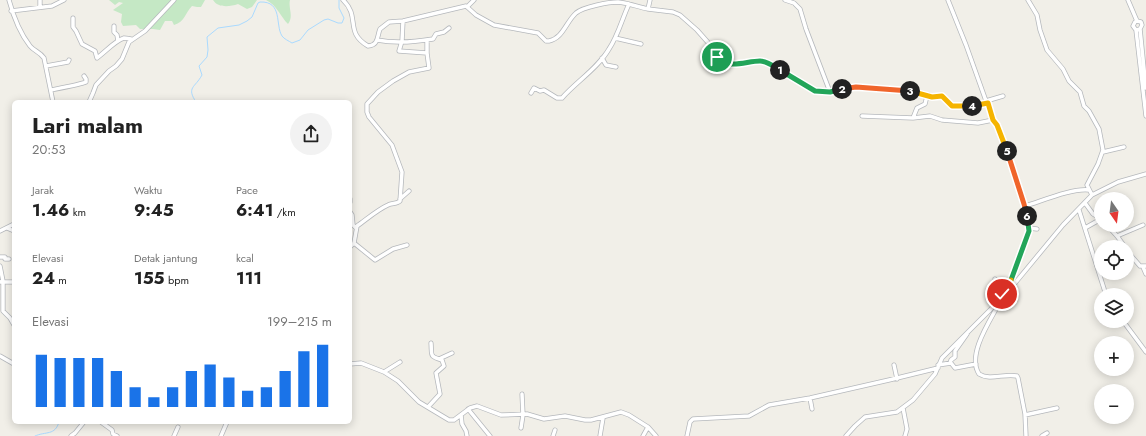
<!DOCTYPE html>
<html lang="id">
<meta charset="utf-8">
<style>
:root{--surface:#fff;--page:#f2f2f2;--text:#222;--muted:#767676;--accent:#1a73e8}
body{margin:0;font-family:Jost,sans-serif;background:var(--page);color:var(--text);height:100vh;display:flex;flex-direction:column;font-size:15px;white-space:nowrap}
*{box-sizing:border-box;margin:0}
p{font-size:13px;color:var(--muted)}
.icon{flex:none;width:22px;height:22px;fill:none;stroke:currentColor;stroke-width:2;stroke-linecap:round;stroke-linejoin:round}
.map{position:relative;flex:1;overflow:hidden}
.drawer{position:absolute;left:12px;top:100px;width:340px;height:324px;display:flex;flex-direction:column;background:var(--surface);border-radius:6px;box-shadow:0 2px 10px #0003}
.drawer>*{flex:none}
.needle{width:26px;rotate:166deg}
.buttons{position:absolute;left:1094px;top:192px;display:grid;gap:8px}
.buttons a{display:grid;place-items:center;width:40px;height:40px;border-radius:50%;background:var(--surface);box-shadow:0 2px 10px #0003;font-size:20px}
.pin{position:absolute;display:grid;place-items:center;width:34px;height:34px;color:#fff;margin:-17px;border:2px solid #fff;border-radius:50%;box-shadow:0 1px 4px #0007}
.km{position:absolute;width:20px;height:20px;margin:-10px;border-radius:50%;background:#222;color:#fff;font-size:11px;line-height:20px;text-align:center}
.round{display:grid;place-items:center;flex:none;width:42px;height:42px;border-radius:21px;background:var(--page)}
.summary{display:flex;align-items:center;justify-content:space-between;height:68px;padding:0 20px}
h1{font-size:22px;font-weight:700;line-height:30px}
.figures{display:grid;grid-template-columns:repeat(3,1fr);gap:6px;height:68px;padding:4px 20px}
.figures div{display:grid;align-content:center}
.figures b{font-size:17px;font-weight:700}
.figures small{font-size:11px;font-weight:400}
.figures p{font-size:11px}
.chart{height:112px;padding:8px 20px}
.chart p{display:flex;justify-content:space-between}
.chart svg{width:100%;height:72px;margin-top:4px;stroke:var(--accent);stroke-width:6}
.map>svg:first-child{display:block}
.green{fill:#c5e8c5}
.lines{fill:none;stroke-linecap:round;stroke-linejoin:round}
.stream{stroke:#aadaff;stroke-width:1}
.minor-casing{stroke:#b5b8bc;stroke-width:5}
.minor{stroke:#fff;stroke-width:3.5}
.split-1-casing{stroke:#fff;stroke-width:8}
.split-2-casing{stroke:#fff;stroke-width:8}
.split-3-casing{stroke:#fff;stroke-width:8}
.split-4-casing{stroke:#fff;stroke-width:8}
.split-5-casing{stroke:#fff;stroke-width:8}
.split-6-casing{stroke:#fff;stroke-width:8}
.split-7-casing{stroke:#fff;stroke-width:8}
.split-8-casing{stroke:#fff;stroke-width:8}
.split-1{stroke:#22a559;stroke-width:5}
.split-2{stroke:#22a559;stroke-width:5}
.split-3{stroke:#f0652b;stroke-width:5}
.split-4{stroke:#f5b400;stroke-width:5}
.split-5{stroke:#f5b400;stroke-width:5}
.split-6{stroke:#f0652b;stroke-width:5}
.split-7{stroke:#22a559;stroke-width:5}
.split-8{stroke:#f5b400;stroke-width:5}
</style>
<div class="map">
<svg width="1146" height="436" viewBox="0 0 1146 436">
<rect width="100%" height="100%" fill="#f1efe8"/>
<path class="green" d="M 109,0 L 205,0 L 201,7 L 197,7 L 192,6 C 185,13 185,22 174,25 L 172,21 L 165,21 L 160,30 L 153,29 L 140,29 L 136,25 L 123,26 L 121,22 L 122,14 L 113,10 L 123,3 L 119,2 L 115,5 Z
M 213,0 L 257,0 L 252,7 L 247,9 L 238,4 C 229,7 218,8 213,0 Z
M 266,0 L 290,0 C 288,8 294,16 288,24 C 280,16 277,5 266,0 Z"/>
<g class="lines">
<path class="stream" d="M 196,102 C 186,87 195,88 202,75 L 199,66 L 207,57 L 208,50 L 207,37 L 218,28 L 239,25 L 247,21 L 252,17 L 258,3 L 260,2 C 283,1 275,25 282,36 C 284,39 289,41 292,43 L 300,40 L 308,30 L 324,20 L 328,19 L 338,23 L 342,23 L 344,18 L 339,8 L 339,0
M 35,436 C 46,431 55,436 59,422"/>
<defs>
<path id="minor" d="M 9,0 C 13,15 20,33 30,46 C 34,51 40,52 44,58 L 53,102
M 40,0 L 40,7
M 343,0 C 361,17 344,32 368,46 C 379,45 377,36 380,29 L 389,22 L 403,21 L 466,6 L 476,15 L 494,25 L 538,33 L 546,41 L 549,41 C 563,38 566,22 576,13 C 583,7 609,2 618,2 C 628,3 638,7 648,9 L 650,0
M 785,0 L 794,3 L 800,9 L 806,29 L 830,92
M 948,0 L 966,45 L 986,101 L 990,108 L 993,120 L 997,125 L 1008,152 L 1024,204 L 1029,231 L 1010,284 L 1010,289
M 1028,0 L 1037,15 L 1040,30 L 1047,50 L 1063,69 L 1069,81 L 1080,92 L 1084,106 L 1089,111 L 1099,129 L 1103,150 L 1098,164 L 1087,185 L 1092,195
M 1128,0 L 1137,21
M 467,7 L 474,0
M 648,9 L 673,12 L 680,15 L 697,30 L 712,47 L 719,59 L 725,62 L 735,64 L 762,61 L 796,78 L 815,91 L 830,92 L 856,87 L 894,90 L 908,90 L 932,97 L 942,96 L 952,106 L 969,106 L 988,103
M 11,11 L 52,6 L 64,0
M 73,18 L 73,27 L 76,31 L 82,44 L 95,51 L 97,58 C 105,52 116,40 124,38 C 125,38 131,39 131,39
M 114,26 L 114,32 L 117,35 L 118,41
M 1140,29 L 1136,30 L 1133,26 L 1135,22 L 1137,21 L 1141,22 L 1142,25 L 1140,29 L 1146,88
M 1136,30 L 1146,116
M 615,38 L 641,44
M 377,40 C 396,44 415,42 433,39 L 436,34 L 444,32 L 449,28
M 427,53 L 427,40
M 602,58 L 606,65 L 616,67
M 46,66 L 68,62 L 69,60
M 51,90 C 56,89 82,84 86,82 L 86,79 L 84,76
M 531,93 L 534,88 L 540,91 L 544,90 L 557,98 L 562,98 C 576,82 598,68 609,49 C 618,36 622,19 629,4
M 986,101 L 1003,96
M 89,102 L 93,93 L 96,85 L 109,71 L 116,66 L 122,59 L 129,42 L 145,31 L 174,0
M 862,116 L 913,118 L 917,108 L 925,104 L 927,96 L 929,95
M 913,118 L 930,116 L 942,120 L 978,123 L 993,120
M 1103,152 L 1124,147
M 350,199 L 350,202
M 400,199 L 409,191
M 1085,203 L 1093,214 L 1101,219
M 1025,206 C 1042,201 1072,188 1089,190
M 1079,210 L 1106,295
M 350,212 L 352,215 L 353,225 L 356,228
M 1107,225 L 1117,236 L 1125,247
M 7,228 L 14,231
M 1029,228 L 1037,229
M 1085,228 L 1101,219
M 0,231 L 14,224
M 1117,236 L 1143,225
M 354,243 L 375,260 L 393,249 L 407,245
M 350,247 L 354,243 L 357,226 C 367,219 377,210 388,205 C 392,203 397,204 400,201 L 402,172 L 392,145 L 369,117 L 367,112 L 367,104 L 378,92 L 393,81 L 409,72 L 429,68 L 427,53 L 399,51 L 402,41 L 403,21
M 1127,251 L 1140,266 L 1146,266
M 0,257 L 5,257 L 5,259 L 9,259
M 0,266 L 3,281 L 0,282
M 1143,267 L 1146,274
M 995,279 L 999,292 L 1004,296
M 14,282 L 3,282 L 3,311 L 10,318 L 14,325
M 1001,300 C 992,318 966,354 979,374 C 990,381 1005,373 1017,376 L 1018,378 L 1025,414 L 1026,436
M 1123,321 L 1146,352
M 0,356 L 14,364
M 439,359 L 452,353
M 950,363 L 951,360 L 955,357 L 955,351 L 967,334
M 350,364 L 361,363 L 384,372 L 398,381 L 419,402 L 449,420 L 454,420 L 470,408 L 477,406 L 501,415 L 527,414 L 544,419 L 565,416 L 585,420 L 591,420 L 621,412 L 629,415 L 648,427 L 656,436
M 894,365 L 897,379
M 938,365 L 951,363 L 955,368 L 976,364
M 384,372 L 400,362
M 810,398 L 812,409
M 428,407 L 440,394 L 436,373 L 444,366 L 442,360 C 429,356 432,356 431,343
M 903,408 L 907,429 L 905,436
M 468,409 L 490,436
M 461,415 L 462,424 L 466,431 L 467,436
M 1025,415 L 1057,408
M 101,422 L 112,430 L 113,434 L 117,436
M 521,428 L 523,415 L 522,394
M 71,436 L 75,433 L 84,422
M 174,436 L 178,427
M 221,436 L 227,422
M 553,436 L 555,430
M 600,436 L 603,418
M 643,436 L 648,427
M 687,436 L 690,422 L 693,419 L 749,416 L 769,405 L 810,398 L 889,380 L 938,368
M 846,436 L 855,426 L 865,417 L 897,412 L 913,400 L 935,374 L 942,358 L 1006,294 L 1063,225 L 1092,195 L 1118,182 L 1146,174
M 1042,436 L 1047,433"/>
</defs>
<use href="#minor" class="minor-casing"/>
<use href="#minor" class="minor"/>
</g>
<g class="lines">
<defs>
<path id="split-1" d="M 717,57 C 728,70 746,61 760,61 C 767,61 775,67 780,70"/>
<path id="split-2" d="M 780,70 L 815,91 L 830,92 L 842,89"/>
<path id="split-3" d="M 842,89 L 856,87 L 910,91"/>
<path id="split-4" d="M 910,91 L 932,97 L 942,96 L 952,106 L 972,106"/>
<path id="split-5" d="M 972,106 L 988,103 L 993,120 L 997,125 L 1007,151"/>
<path id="split-6" d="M 1007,151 L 1024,204 L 1027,216"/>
<path id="split-7" d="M 1011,280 L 1029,231 L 1027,216"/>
<path id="split-8" d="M 1002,294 L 1004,296 L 1010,289 L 1009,286 L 1011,280"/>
</defs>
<use href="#split-1" class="split-1-casing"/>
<use href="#split-2" class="split-2-casing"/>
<use href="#split-3" class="split-3-casing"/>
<use href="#split-4" class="split-4-casing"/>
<use href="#split-5" class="split-5-casing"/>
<use href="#split-6" class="split-6-casing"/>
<use href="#split-7" class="split-7-casing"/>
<use href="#split-8" class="split-8-casing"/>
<use href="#split-1" class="split-1"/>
<use href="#split-2" class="split-2"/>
<use href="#split-3" class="split-3"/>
<use href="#split-4" class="split-4"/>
<use href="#split-5" class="split-5"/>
<use href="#split-6" class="split-6"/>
<use href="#split-7" class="split-7"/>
<use href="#split-8" class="split-8"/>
</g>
</svg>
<div class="buttons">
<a><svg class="needle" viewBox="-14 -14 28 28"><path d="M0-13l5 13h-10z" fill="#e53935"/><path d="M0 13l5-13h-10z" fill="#767676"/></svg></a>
<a><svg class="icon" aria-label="locate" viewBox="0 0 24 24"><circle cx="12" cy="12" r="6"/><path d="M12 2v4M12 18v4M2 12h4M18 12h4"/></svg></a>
<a><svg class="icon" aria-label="layers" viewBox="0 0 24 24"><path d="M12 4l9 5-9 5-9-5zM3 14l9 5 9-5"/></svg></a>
<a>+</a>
<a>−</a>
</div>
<div class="pin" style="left:717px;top:57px;background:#1e9e55"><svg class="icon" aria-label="arrive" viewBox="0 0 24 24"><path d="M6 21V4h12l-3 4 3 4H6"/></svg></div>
<div class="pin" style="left:1002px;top:294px;background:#d93025"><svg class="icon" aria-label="check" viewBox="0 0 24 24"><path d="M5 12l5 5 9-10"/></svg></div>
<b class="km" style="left:780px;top:70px">1</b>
<b class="km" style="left:842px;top:89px">2</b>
<b class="km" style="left:910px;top:91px">3</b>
<b class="km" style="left:972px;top:106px">4</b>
<b class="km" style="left:1007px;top:151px">5</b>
<b class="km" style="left:1027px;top:216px">6</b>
<section class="drawer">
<div class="summary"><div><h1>Lari malam</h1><p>20:53</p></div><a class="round"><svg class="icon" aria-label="share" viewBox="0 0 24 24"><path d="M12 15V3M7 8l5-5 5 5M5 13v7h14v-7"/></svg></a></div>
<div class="figures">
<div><p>Jarak</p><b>1.46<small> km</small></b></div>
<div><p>Waktu</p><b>9:45</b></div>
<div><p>Pace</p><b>6:41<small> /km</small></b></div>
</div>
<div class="figures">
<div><p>Elevasi</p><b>24<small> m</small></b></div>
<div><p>Detak jantung</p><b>155<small> bpm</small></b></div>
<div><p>kcal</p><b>111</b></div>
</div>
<div class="chart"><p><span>Elevasi</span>199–215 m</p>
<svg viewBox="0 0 160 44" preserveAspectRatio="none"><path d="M5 44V12M15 44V14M25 44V14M35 44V14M45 44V22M55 44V32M65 44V38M75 44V32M85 44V22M95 44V18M105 44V26M115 44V34M125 44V32M135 44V22M145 44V10M155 44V6"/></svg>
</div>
</section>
</div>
